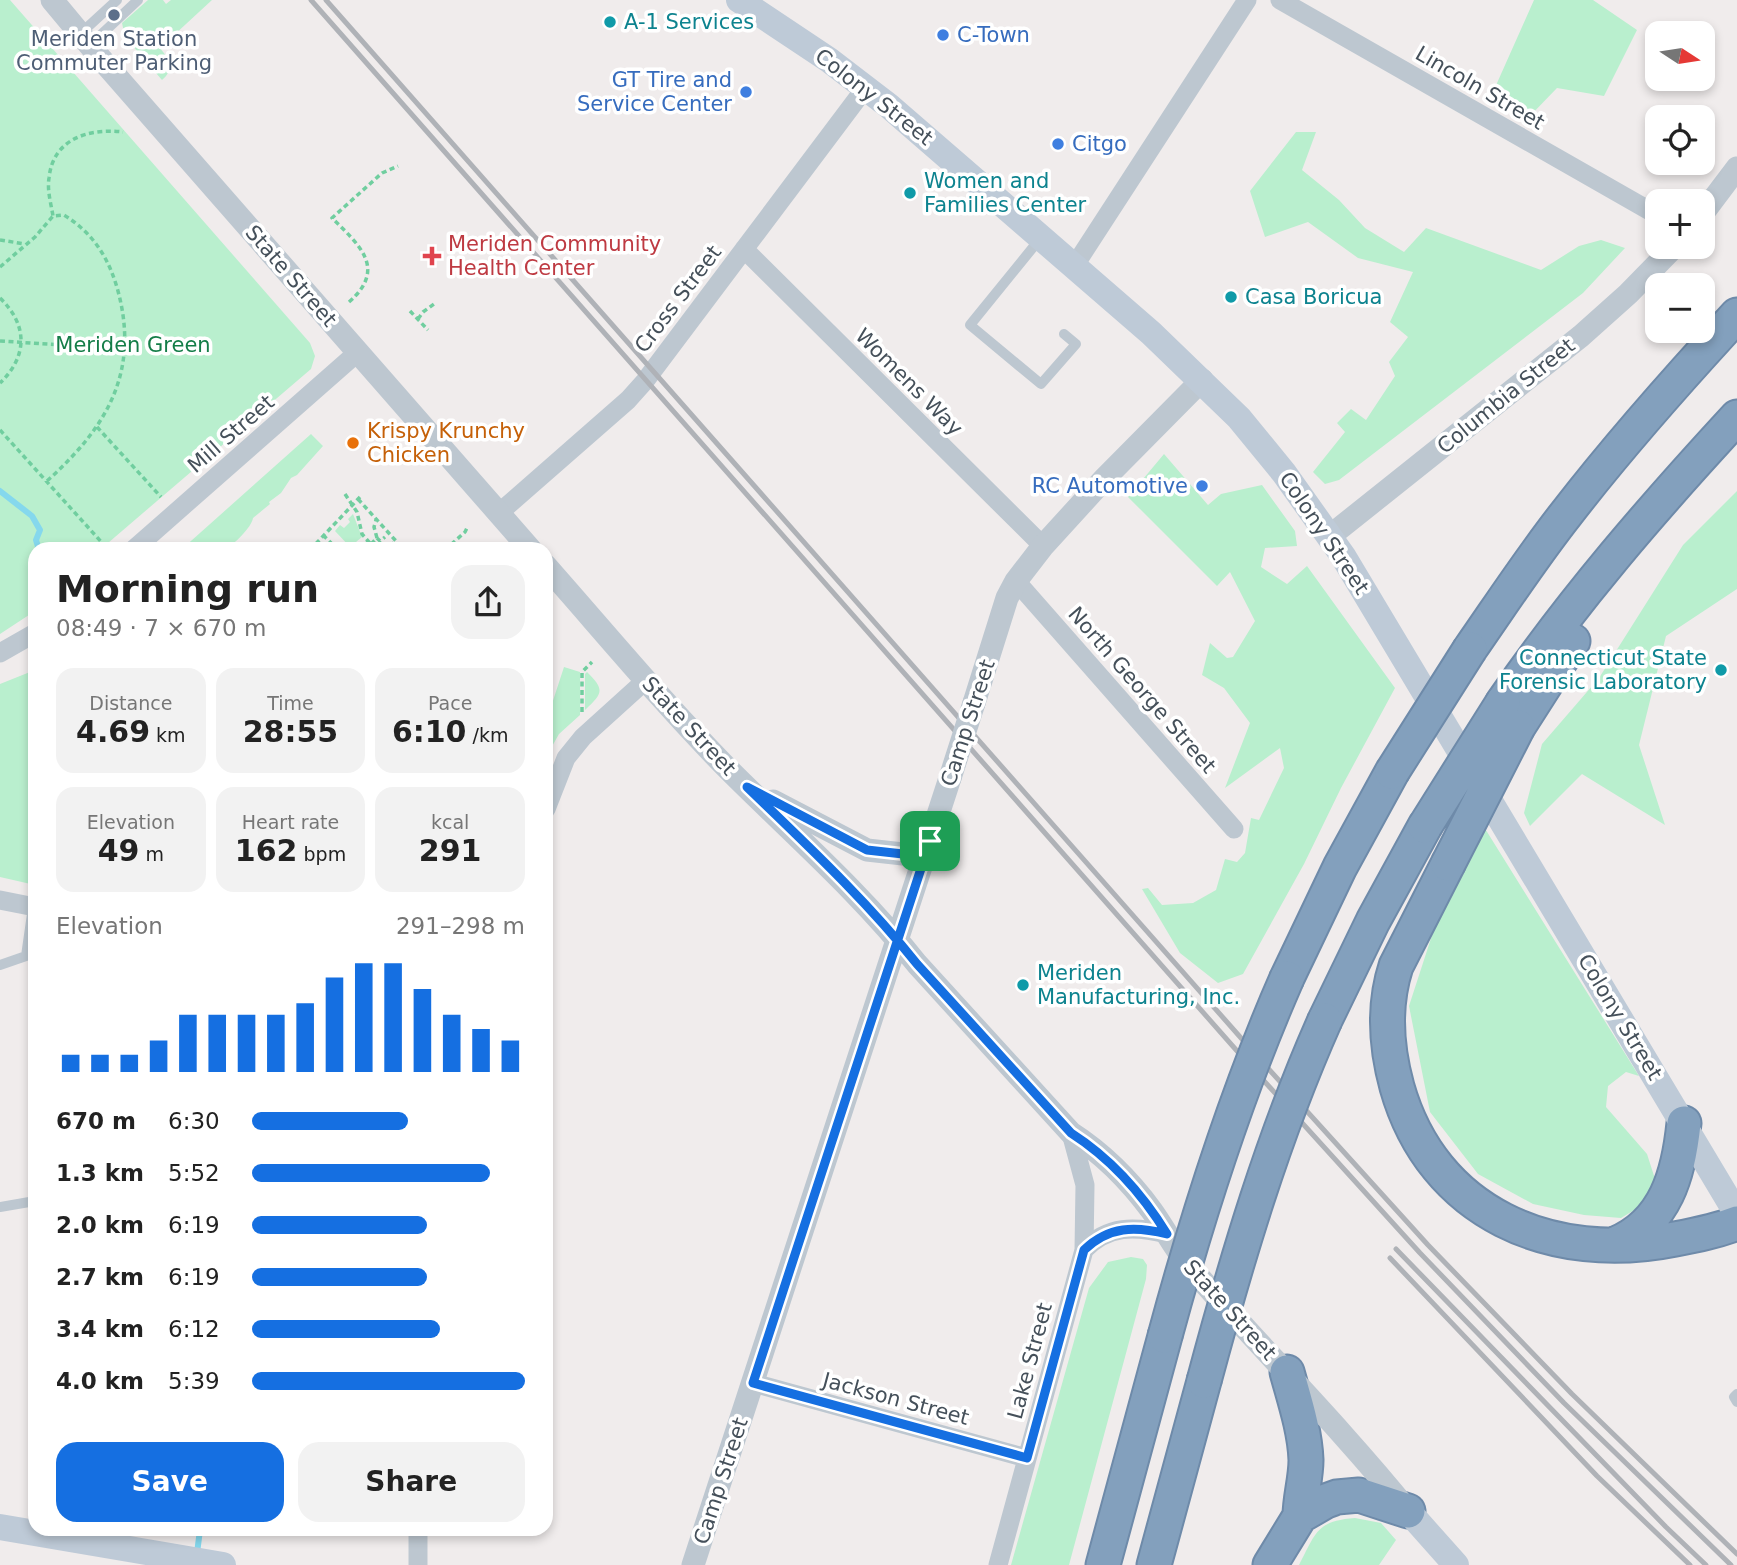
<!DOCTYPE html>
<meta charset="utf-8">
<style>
:root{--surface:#fff;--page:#f2f2f2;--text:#222;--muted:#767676;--accent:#156fe1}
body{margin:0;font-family:"DejaVu Sans",sans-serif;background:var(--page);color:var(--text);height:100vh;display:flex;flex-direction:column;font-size:26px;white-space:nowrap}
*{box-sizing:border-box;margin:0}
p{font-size:23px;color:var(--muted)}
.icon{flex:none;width:38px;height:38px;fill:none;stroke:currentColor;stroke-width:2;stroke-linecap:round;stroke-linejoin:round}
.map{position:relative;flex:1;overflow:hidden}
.panel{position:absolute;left:28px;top:542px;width:525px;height:994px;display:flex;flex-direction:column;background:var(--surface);border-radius:21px;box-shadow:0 4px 10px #0003}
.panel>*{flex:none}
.needle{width:46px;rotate:102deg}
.tools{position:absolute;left:1645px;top:21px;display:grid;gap:14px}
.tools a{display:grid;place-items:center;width:70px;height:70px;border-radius:14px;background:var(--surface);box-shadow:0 4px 10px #0003;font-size:35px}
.pin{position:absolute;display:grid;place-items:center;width:60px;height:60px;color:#fff;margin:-30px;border-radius:14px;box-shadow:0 4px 10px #0006}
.round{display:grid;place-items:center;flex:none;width:74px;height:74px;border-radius:21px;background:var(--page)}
.summary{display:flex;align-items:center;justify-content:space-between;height:119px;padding:0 28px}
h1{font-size:38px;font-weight:700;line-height:52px}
.stats{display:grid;grid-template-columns:repeat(3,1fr);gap:10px;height:119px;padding:7px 28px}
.stats div{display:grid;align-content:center;border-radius:18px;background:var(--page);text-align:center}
.stats b{font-size:30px;font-weight:700}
.stats small{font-size:19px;font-weight:400}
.stats p{font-size:19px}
.chart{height:196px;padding:14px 28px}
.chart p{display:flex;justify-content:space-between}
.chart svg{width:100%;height:126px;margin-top:7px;stroke:var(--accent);stroke-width:6}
.primary-button{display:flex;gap:14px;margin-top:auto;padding:14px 28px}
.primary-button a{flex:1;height:80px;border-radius:21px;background:var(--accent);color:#fff;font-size:28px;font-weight:700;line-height:80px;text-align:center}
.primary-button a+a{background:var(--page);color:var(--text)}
ul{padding:0 28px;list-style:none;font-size:23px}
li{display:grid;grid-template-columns:112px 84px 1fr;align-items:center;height:52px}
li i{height:18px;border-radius:9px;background:var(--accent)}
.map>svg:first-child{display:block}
.green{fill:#b9efce}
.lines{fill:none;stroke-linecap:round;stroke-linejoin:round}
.stream{stroke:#85d8ed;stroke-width:6}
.motorway-casing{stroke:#6e8aa9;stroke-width:37}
.path{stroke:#70ce9f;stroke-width:3.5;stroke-dasharray:5 3.5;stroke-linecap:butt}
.service{stroke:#bdc7d0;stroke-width:10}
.minor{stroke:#bdc7d0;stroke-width:19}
.tertiary{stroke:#bdc7d0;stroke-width:23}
.secondary{stroke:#becad7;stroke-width:26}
.motorway{stroke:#83a0bd;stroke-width:33}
.rail{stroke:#afb2b7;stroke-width:5}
.motorway-bridge-casing{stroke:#6e8aa9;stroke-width:37;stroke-linecap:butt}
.tertiary-bridge{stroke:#bdc7d0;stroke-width:23}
.motorway-bridge{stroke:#83a0bd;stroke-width:33}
.route-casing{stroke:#fff;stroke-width:14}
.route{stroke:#156fe1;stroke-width:9}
.service-dot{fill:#5c6f8a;stroke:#fff;stroke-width:2.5}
.culture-dot{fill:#0f9aa8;stroke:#fff;stroke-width:2.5}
.shop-dot{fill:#3f7fe0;stroke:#fff;stroke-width:2.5}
.health-dot{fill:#e0444e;stroke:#fff;stroke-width:2.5}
.food-dot{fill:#e8710a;stroke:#fff;stroke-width:2.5}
.labels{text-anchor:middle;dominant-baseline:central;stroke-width:7;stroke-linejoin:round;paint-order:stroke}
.culture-label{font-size:21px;fill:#0d838f;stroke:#fff;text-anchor:start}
.shop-label{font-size:21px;fill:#366cbe;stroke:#fff;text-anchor:start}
.service-label{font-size:21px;fill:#4e5e75;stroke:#fff}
.street-label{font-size:21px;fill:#45505a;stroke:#fff}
.health-label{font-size:21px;fill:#be3a42;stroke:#fff;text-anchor:start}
.park-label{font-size:21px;fill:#147d48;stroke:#fff}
.food-label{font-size:21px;fill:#c56008;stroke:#fff;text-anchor:start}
</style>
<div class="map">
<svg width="1737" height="1565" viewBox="0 0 1737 1565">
<rect width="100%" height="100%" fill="#f0ecec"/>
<path class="green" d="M 0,0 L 10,0 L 310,343 L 315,356 L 311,369 L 101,549 L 35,550 L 35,611 L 0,634 Z
M 148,0 L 163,0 L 166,4 L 171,0 L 212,0 L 160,48 C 169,59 175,69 162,80 L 125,37 L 122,23 Z
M 1534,0 L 1593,0 L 1637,30 L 1604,96 L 1557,88 L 1528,118 L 1489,101 Z
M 1296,132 L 1316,132 L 1302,170 L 1339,200 L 1365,228 L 1404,252 L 1426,228 L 1541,270 L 1579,246 L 1601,240 L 1625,248 L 1583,293 L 1339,480 L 1325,484 L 1313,472 L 1345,432 L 1337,423 L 1351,409 L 1366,420 L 1395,376 L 1389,362 L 1408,337 L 1390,322 L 1413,272 L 1358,258 L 1308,222 L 1265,237 L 1250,191 Z
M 311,434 L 323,446 L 297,475 L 291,478 L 281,493 L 269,502 L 270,504 L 253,518 C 252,527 232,547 223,550 C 211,552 194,550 182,549 Z
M 1164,454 L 1208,505 L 1221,494 L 1262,485 L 1295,531 L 1297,546 L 1265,548 L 1261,567 L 1287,584 L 1307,566 L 1395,688 L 1341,788 L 1304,864 L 1243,974 L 1218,983 L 1180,953 L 1142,889 L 1148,888 L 1162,905 L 1193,903 L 1216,890 L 1225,859 L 1237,862 L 1245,853 L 1251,818 L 1259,820 L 1284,768 L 1280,748 L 1225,788 L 1250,723 L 1224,688 L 1202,675 L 1210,643 L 1227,658 L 1233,657 L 1255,621 L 1230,572 L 1217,586 L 1128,497 Z
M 1737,491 L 1737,589 L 1666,636 L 1639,745 L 1665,825 L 1582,774 L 1530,826 L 1524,813 L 1542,744 L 1599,678 L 1683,545 Z
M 353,514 L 362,537 L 350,547 L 335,531 L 340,525 L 344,528 L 350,522 L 348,519 Z
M 564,667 L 580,672 L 580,715 L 559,734 L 546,757 L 546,722 Z
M 35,670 L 35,885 L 0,877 L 0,684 Z
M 587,672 C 605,690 603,693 585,710 L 585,674 Z
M 1484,827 L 1639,1076 L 1626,1072 L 1608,1086 L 1606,1107 L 1647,1154 L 1656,1182 L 1641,1206 L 1621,1218 L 1584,1215 L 1533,1204 L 1478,1174 L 1430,1112 L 1409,1006 L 1435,926 Z
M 1131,1257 L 1143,1259 L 1147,1265 L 1146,1279 L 1069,1565 L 1011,1565 L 1089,1288 L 1108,1262 Z
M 1355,1518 L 1381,1523 L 1396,1540 L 1379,1565 L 1299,1565 C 1316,1533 1316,1521 1355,1518 Z"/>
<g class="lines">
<path class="stream" d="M 0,491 L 32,516 L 40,530 L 36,540 L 39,550
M 197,1553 L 200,1530"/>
<defs>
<path id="motorway" d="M 1470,649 C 1502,603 1532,557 1566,514 C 1620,444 1678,379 1737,315
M 1503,702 C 1573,600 1653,508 1737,417
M 1518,727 L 1573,641
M 1448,864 L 1396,966 C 1383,1006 1386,1047 1397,1087 C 1433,1214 1552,1264 1675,1239 C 1696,1235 1717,1231 1737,1223
M 1287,978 L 1340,867 L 1392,772
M 1325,1020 L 1373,921 L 1425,826
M 1615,1244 C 1666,1223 1679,1173 1684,1123
M 1287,1372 C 1295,1401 1305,1431 1306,1460 C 1306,1479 1300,1498 1300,1516
M 1103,1565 L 1165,1336
M 1154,1565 L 1204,1381
M 1270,1565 L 1300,1516 L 1326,1501 L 1337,1497 L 1359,1495 L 1408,1511"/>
</defs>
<use href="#motorway" class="motorway-casing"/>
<path class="path" d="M 0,240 L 25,244
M 0,267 L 35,237 L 53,216
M 0,298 C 28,325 28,356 0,383
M 349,302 C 388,268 358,244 332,218 L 382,173 L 398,166
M 410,311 L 428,330
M 418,319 L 423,312 L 434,304
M 0,341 L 125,349
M 97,427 L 161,497
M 0,430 L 105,546
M 47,481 C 106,428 140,373 118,291 C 109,258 93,233 64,215 L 53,216 C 51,204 47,190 49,178 C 53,138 90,128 123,132
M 345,494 L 357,512 L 362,534 L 376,550
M 358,499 L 396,541 L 386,550
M 323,535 L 338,550
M 377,538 L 380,541 L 385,537
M 371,544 L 377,538 L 374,527 L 376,520
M 310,550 L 360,497
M 359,550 L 369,541
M 445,550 L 465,532 L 468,526
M 485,550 L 488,547
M 582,712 L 582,672 L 592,662"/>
<path class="service" d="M 80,34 L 117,0
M 90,45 L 138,0
M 1039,240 L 970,325 L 1041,384 L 1076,344 L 1064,334
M 0,965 L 26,956 L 33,907
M 0,1207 L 35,1201
M 1737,1394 L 1734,1397 L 1737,1402"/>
<path class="minor" d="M 1280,0 L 1657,215
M 744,249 L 1043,546
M 1075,265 L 1247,0
M 499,513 L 628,400 L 645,381 L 866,87
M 133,550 L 358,352
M 1016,581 L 1234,829
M 0,653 L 35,633
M 546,809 L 566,758 L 583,737 L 646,680
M 0,900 L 35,907
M 1084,1250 C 1108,1225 1135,1226 1167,1234
M 753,1383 L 1027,1458
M 418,1565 L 418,1530
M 998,1565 L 1084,1250 L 1085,1185 L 1071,1133"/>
<path class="tertiary" d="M 52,0 L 102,60 L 531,550
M 1703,213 L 1737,168
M 1330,536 L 1581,336 L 1628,294 L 1674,247
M 546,566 C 606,634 664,704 728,769 C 792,833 861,893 917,964 L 1071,1133 C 1102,1153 1130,1181 1152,1211 C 1165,1229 1175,1250 1191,1268 C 1263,1350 1339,1426 1408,1511
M 974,703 L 1007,598 L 1016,581 L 1043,546 L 1105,478 L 1202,380
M 773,801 L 867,850 L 903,854 L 930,841
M 693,1565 L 950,778"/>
<path class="secondary" d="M 739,0 L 829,60 L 889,106 L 1151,333 L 1239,418 L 1284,473 L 1343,556 L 1737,1214
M 1408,1511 L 1456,1565
M 0,1527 L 223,1565"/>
<use href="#motorway" class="motorway"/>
<path class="rail" d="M 311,0 L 1245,1060 L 1420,1253 L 1564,1403 L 1731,1565
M 326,0 L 1256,1055 L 1428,1245 L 1572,1394 L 1737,1554
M 1396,1249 L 1666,1527 L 1706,1565
M 1390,1258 L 1597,1476 L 1690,1565"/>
<defs>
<path id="motorway-bridge" d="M 1392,772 L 1470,649
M 1425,826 L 1503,702
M 1448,864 L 1518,727
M 1165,1336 C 1198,1214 1236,1094 1287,978
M 1204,1381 C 1237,1258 1273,1137 1325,1020"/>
</defs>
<use href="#motorway-bridge" class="motorway-bridge-casing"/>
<path class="tertiary-bridge" d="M 950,778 L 974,703"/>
<use href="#motorway-bridge" class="motorway-bridge"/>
</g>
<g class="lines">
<defs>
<path id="route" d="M 930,841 L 753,1383 L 1027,1458 L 1084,1250 C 1109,1226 1135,1226 1167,1234 C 1143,1195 1110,1158 1071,1133 L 917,964 C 866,900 806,844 747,787 L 867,850 L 903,854 L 930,841"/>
</defs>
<use href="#route" class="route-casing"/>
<use href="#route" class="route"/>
</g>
<circle class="service-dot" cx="114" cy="15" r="7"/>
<g class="culture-dot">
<circle cx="610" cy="22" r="7"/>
<circle cx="910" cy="193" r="7"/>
<circle cx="1231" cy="297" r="7"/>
<circle cx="1721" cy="670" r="7"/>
<circle cx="1023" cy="985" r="7"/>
</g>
<g class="shop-dot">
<circle cx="943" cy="35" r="7"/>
<circle cx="746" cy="92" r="7"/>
<circle cx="1058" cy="144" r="7"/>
<circle cx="1202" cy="486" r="7"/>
</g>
<path class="health-dot" d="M428.5 245.5h7v7h7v7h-7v7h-7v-7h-7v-7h7z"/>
<circle class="food-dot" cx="353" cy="443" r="7"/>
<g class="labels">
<g class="culture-label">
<text x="624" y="22">A-1 Services</text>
<text x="924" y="181">Women and<tspan x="924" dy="24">Families Center</tspan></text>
<text x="1245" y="297">Casa Boricua</text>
<text x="1707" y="658" text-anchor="end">Connecticut State<tspan x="1707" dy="24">Forensic Laboratory</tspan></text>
<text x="1037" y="973">Meriden<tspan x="1037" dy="24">Manufacturing, Inc.</tspan></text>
</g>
<g class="shop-label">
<text x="957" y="35">C-Town</text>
<text x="732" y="80" text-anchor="end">GT Tire and<tspan x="732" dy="24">Service Center</tspan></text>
<text x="1072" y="144">Citgo</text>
<text x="1188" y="486" text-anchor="end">RC Automotive</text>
</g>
<g class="service-label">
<text x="114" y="39">Meriden Station<tspan x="114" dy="24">Commuter Parking</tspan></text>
</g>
<g class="street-label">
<text transform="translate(1480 88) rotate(30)">Lincoln Street</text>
<text transform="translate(874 97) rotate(38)">Colony Street</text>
<text transform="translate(291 276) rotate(49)">State Street</text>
<text transform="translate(678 299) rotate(-53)">Cross Street</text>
<text transform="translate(909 382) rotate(45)">Womens Way</text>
<text transform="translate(1506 396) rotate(-39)">Columbia Street</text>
<text transform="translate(231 434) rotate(-41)">Mill Street</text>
<text transform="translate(1324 533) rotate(56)">Colony Street</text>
<text transform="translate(1142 690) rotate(49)">North George Street</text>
<text transform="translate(968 723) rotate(-72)">Camp Street</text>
<text transform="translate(689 726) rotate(47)">State Street</text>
<text transform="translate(1620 1017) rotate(59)">Colony Street</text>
<text transform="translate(1230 1310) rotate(48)">State Street</text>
<text transform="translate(1030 1361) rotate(-75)">Lake Street</text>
<text transform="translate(896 1399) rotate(15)">Jackson Street</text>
<text transform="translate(721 1481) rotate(-72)">Camp Street</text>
</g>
<g class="health-label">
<text x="448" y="244">Meriden Community<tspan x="448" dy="24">Health Center</tspan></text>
</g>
<g class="park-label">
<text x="133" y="345">Meriden Green</text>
</g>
<g class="food-label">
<text x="367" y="431">Krispy Krunchy<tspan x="367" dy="24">Chicken</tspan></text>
</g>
</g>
</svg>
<div class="tools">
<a><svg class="needle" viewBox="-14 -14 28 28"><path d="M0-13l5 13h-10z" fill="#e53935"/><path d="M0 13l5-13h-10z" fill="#767676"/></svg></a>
<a><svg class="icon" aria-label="locate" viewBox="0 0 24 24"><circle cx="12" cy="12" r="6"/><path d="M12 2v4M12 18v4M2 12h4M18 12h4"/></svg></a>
<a>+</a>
<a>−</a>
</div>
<div class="pin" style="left:930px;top:841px;background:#1e9e55"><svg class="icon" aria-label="arrive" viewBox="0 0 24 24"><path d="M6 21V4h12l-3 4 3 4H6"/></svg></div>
<section class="panel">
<div class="summary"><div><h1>Morning run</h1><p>08:49 · 7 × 670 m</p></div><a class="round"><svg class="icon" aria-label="share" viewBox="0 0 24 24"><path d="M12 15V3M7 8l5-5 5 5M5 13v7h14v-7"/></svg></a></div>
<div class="stats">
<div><p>Distance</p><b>4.69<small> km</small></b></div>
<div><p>Time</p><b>28:55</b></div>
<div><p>Pace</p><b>6:10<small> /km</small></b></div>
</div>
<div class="stats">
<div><p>Elevation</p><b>49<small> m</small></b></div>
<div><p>Heart rate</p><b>162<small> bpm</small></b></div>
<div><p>kcal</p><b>291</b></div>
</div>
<div class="chart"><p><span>Elevation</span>291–298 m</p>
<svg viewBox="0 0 160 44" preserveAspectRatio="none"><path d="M5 44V38M15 44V38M25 44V38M35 44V33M45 44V24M55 44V24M65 44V24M75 44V24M85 44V20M95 44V11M105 44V6M115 44V6M125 44V15M135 44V24M145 44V29M155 44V33"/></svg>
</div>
<ul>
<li><b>670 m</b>6:30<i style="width:57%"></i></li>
<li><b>1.3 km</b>5:52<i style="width:87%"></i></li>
<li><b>2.0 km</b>6:19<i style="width:64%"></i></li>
<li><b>2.7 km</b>6:19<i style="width:64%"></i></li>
<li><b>3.4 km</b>6:12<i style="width:69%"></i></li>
<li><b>4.0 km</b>5:39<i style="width:100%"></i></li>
</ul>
<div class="primary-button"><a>Save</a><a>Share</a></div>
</section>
</div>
